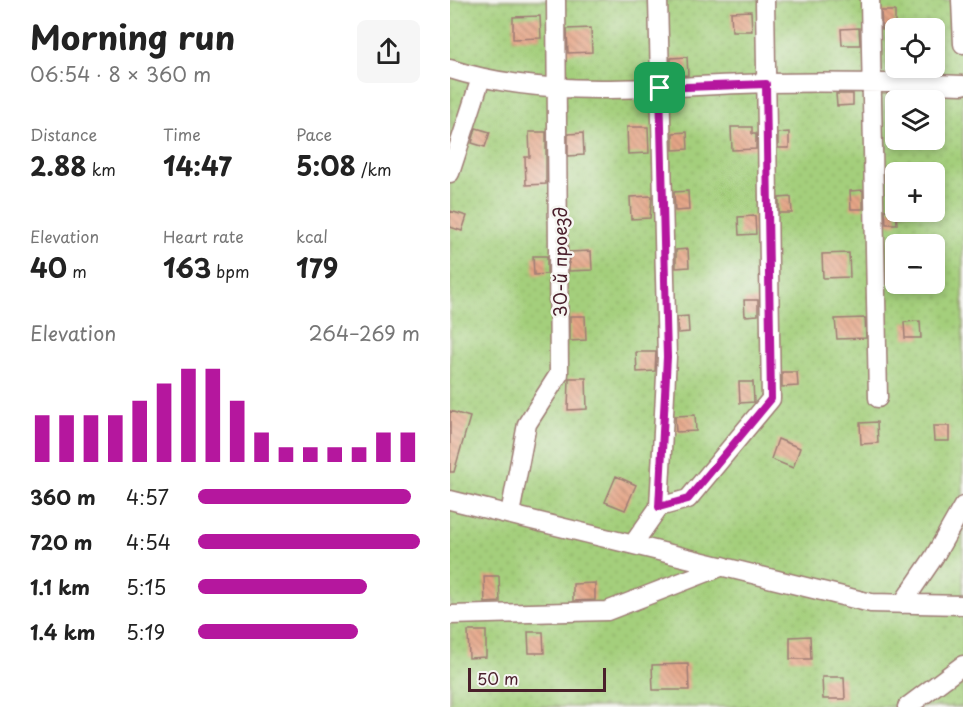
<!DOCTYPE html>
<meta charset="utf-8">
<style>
:root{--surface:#fff;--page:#f6f6f6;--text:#222;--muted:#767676;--accent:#b5179e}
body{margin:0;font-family:"Playpen Sans",sans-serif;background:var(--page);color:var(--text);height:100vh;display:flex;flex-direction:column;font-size:22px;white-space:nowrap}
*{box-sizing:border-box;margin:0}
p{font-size:20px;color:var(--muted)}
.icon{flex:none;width:33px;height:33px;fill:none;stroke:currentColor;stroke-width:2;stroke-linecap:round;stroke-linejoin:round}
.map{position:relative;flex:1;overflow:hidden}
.sheet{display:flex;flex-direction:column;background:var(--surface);width:450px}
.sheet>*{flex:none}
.fabs{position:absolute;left:435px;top:18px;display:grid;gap:12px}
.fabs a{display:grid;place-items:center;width:60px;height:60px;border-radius:9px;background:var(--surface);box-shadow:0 3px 9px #0003;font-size:30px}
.scale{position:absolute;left:18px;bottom:15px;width:138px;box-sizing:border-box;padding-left:6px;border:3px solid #4a1f2b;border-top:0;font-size:16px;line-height:21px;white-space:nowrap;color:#4a1f2b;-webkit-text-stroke:4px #f6f6f2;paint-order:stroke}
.pin{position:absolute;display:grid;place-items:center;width:51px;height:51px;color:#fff;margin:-26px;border-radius:12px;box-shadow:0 3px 9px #0006}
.round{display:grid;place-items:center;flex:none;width:63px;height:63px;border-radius:9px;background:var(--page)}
.head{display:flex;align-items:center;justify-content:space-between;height:102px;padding:0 30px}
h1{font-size:33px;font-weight:700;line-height:45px}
.metrics{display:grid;grid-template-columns:repeat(3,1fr);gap:9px;height:102px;padding:6px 30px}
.metrics div{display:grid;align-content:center}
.metrics b{font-size:26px;font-weight:700}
.metrics small{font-size:16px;font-weight:400}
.metrics p{font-size:16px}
.chart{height:168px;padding:12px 30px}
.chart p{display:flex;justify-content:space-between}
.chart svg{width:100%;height:108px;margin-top:6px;stroke:var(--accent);stroke-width:6}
ul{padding:0 30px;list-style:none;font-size:20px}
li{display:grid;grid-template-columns:96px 72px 1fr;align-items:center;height:45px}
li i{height:15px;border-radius:8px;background:var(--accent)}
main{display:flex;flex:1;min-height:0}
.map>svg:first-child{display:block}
.park{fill:url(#park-dots);stroke:#777753;stroke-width:1.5;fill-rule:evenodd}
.building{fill:url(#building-back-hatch)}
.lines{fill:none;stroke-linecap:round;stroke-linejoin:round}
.minor-casing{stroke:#9e7c74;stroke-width:21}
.minor{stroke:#fff;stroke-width:18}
.route-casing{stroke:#fff;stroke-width:12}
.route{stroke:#b5179e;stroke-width:8}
.labels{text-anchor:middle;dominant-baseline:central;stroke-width:5;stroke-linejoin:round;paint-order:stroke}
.street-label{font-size:18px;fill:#4a1f2b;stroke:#f6f6f2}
</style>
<main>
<section class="sheet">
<div class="head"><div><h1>Morning run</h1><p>06:54 · 8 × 360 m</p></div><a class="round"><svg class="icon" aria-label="share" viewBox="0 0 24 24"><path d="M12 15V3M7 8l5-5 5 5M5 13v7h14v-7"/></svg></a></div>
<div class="metrics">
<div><p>Distance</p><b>2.88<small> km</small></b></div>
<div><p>Time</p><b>14:47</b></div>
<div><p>Pace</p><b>5:08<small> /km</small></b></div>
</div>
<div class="metrics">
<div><p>Elevation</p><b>40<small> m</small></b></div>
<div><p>Heart rate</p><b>163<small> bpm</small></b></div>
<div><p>kcal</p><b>179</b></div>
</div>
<div class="chart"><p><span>Elevation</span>264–269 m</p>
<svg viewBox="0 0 160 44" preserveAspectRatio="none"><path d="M5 44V25M15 44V25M25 44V25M35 44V25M45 44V19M55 44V12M65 44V6M75 44V6M85 44V19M95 44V32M105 44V38M115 44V38M125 44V38M135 44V38M145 44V32M155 44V32"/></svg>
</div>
<ul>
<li><b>360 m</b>4:57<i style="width:96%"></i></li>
<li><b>720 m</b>4:54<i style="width:100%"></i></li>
<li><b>1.1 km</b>5:15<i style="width:76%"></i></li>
<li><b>1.4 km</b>5:19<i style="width:72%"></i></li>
</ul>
</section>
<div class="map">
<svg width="513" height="707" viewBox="0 0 513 707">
<defs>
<pattern id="park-dots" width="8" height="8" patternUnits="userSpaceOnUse" patternTransform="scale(1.5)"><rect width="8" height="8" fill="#a4cf7b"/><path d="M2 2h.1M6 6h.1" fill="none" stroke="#8fb16a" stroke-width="1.8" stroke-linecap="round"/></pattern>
<pattern id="building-back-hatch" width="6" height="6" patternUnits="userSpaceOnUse" patternTransform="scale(1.5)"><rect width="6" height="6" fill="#e6a687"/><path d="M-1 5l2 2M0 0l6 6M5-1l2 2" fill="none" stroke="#bc876f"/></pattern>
</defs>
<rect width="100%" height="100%" fill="#f6f6f2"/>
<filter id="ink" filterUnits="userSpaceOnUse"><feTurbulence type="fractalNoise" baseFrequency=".0167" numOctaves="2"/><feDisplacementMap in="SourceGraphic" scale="12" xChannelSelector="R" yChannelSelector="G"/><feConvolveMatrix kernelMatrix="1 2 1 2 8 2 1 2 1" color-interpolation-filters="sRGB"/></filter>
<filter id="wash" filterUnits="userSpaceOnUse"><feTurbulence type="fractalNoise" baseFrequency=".008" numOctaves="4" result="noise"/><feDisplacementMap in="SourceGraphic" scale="24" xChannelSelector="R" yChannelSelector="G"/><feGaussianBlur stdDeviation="1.35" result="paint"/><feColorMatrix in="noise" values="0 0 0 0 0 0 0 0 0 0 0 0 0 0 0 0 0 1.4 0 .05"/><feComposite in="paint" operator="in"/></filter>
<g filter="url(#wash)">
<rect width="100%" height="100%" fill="#f3dabd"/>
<path class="park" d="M 0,0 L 513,0 L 513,707 L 0,707 ZM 446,28 L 484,28 L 484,68 L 446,68 ZM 446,100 L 484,100 L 484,140 L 446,140 ZM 446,172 L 484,172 L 484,212 L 446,212 ZM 446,244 L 484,244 L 484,284 L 446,284 Z"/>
<g id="blocks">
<path class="building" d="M 301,11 L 302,31 L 282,31 L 281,12 Z
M 431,11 L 445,11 L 445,29 L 432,29 Z
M 90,16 L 91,38 L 63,39 L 63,17 Z
M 141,28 L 142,52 L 118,53 L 117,29 Z
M 409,28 L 410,45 L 392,45 L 391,29 Z
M 237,57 L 238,75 L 221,76 L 221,58 Z
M 386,94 L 403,94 L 403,105 L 387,106 Z
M 177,127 L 198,127 L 199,153 L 178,154 Z
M 281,127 L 302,127 L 302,134 L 306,134 L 306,149 L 282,150 Z
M 26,128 L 40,132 L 35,147 L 22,143 Z
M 79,132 L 96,132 L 96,184 L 76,185 L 75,157 L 80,157 Z
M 237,132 L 238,149 L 223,150 L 223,133 Z
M 339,132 L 339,148 L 328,148 L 328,133 Z
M 133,133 L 134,155 L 118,156 L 118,134 Z
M 413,190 L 413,209 L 401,209 L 400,191 Z
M 238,191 L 239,210 L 225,211 L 224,192 Z
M 202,196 L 200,218 L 181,219 L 180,197 Z
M 341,197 L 342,213 L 329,213 L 329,198 Z
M 446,209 L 447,224 L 436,224 L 435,210 Z
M 0,211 L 17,216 L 12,231 L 0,227 Z
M 305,216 L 306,234 L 289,235 L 288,217 Z
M 238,249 L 239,267 L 226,268 L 226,250 Z
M 141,251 L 142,270 L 119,271 L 119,252 Z
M 399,253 L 400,277 L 373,278 L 372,254 Z
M 83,256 L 97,256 L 97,274 L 84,275 Z
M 294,300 L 308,300 L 308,315 L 295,316 Z
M 120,316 L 135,316 L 136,340 L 120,341 Z
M 238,316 L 239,332 L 228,333 L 227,317 Z
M 415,318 L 416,338 L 387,339 L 385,319 Z
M 470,321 L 471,338 L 455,338 L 454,322 Z
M 186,352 L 206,352 L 205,371 L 187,372 Z
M 332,372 L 347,372 L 348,386 L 332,387 Z
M 119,378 L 136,378 L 137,409 L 118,410 Z
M 289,382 L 303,382 L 304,402 L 290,403 Z
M 0,411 L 20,417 L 4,472 L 0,472 Z
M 245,415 L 246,431 L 226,432 L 225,416 Z
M 427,422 L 428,443 L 411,444 L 410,423 Z
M 483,426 L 499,426 L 499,441 L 484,441 Z
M 328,439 L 350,448 L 343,468 L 321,459 Z
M 166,476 L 186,485 L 175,510 L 155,502 Z
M 34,576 L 49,576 L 50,602 L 35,603 Z
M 145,583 L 145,600 L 123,601 L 123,584 Z
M 18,631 L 36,631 L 36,657 L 19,658 Z
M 78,632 L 93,632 L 94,653 L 79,653 Z
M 360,636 L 361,659 L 340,659 L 340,637 Z
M 238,664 L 239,690 L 203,690 L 202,665 Z
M 372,677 L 394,677 L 395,699 L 373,699 Z"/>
</g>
</g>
<g filter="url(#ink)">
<use href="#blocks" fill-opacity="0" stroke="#9e7c74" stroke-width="1.5"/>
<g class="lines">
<defs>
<path id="minor" d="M 420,0 L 428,398
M 511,0 L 513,44
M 0,69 C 102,101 212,86 317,83 C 382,82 448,83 513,85
M 0,173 L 31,78
M 0,500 L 421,603 L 513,605
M 209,507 L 238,499 L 321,399 L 315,0
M 60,514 L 77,424 L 109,374 L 106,0
M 183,544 L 209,507 L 217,357 L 208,0
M 452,604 L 484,557 L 513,506
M 0,615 L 157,611 L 273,566
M 457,707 L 513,665"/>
</defs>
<use href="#minor" class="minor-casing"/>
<use href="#minor" class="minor"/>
</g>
</g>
<g class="lines" filter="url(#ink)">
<defs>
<path id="route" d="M 316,84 L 321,399 L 238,499 L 209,507 L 217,357 L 210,88 Z"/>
</defs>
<use href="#route" class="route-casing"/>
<use href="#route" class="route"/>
</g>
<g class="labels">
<g class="street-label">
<text transform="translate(109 262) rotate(-90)">30-й проезд</text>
</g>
</g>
</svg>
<div class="fabs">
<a><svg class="icon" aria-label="locate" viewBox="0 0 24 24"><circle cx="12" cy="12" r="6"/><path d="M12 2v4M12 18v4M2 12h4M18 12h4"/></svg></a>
<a><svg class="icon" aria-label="layers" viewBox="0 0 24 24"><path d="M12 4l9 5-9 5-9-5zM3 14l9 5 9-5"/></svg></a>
<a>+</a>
<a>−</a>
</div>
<div class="scale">50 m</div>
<div class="pin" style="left:210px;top:88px;background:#1e9e55"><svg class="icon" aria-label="arrive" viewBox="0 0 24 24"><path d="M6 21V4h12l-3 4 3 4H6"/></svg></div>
</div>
</main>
